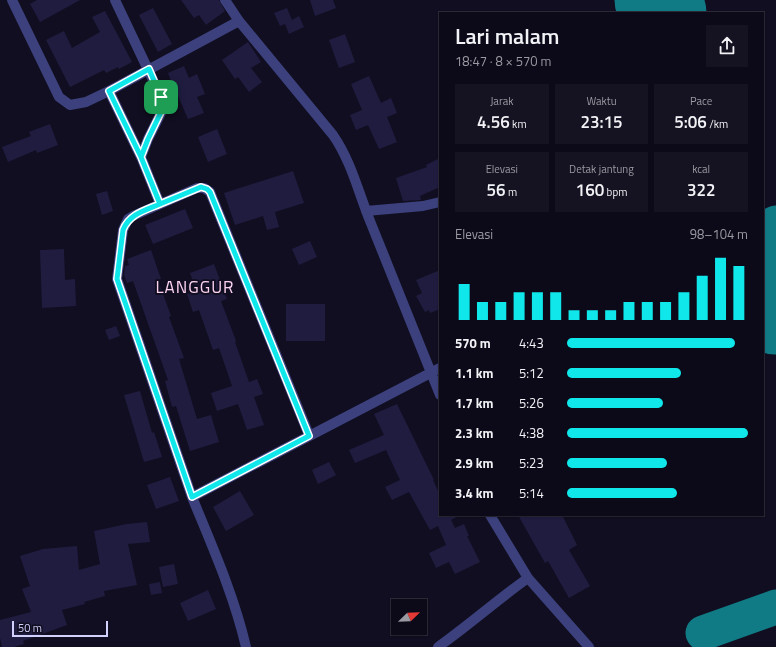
<!DOCTYPE html>
<html lang="id">
<meta charset="utf-8">
<style>
:root{--surface:#0c0a18;--page:#151321;--text:#f1f3f6;--muted:#9a9aa2;--line:#2c2b37;--accent:#0fe7ea}
body{margin:0;font-family:"Titillium Web",sans-serif;background:var(--page);color:var(--text);height:100vh;display:flex;flex-direction:column;font-size:15px;white-space:nowrap}
*{box-sizing:border-box;margin:0}
p{font-size:13px;color:var(--muted)}
.icon{flex:none;width:22px;height:22px;fill:none;stroke:currentColor;stroke-width:2;stroke-linecap:round;stroke-linejoin:round}
.map{position:relative;flex:1;overflow:hidden}
.drawer{position:absolute;left:439px;top:12px;width:325px;height:504px;display:flex;flex-direction:column;background:var(--surface);border-radius:0px;box-shadow:0 1px 3px #0004,0 0 0 1px var(--line)}
.drawer>*{flex:none}
.needle{width:26px;rotate:67deg}
.controls{position:absolute;left:391px;top:599px;display:grid;gap:8px}
.controls a{display:grid;place-items:center;width:36px;height:36px;border-radius:0px;background:var(--surface);box-shadow:0 1px 3px #0004,0 0 0 1px var(--line);font-size:20px}
.scale{position:absolute;left:12px;bottom:10px;width:96px;box-sizing:border-box;padding-left:4px;border:2px solid #d2d1fc;border-top:0;font-size:11px;line-height:14px;white-space:nowrap;color:#d2d1fc;-webkit-text-stroke:3px #100e20;paint-order:stroke}
.pin{position:absolute;display:grid;place-items:center;width:34px;height:34px;color:#fff;margin:-17px;border-radius:8px;box-shadow:0 2px 6px #0006}
.round{display:grid;place-items:center;flex:none;width:42px;height:42px;border-radius:0px;background:var(--page)}
.summary{display:flex;align-items:center;justify-content:space-between;height:68px;padding:0 16px}
h1{font-size:22px;font-weight:600;line-height:30px}
.metrics{display:grid;grid-template-columns:repeat(3,1fr);gap:6px;height:68px;padding:4px 16px}
.metrics div{display:grid;align-content:center;border-radius:0px;background:var(--page);text-align:center}
.metrics b{font-size:17px;font-weight:600}
.metrics small{font-size:11px;font-weight:400}
.metrics p{font-size:11px}
.chart{height:112px;padding:8px 16px}
.chart p{display:flex;justify-content:space-between}
.chart svg{width:100%;height:72px;margin-top:4px;stroke:var(--accent);stroke-width:6}
ul{padding:0 16px;list-style:none;font-size:13px}
li{display:grid;grid-template-columns:64px 48px 1fr;align-items:center;height:30px}
li i{height:10px;border-radius:5px;background:var(--accent)}
.map>svg:first-child{display:block}
.lines{fill:none;stroke-linecap:round;stroke-linejoin:round}
.taxiway{stroke:#107a85;stroke-width:35}
.runway{stroke:#107a85;stroke-width:87}
.building{fill:#201c40}
.minor{stroke:#3c407c;stroke-width:10}
.route-casing{stroke:#fff;stroke-width:8}
.route{stroke:#0fe7ea;stroke-width:5}
.labels{text-anchor:middle;dominant-baseline:central;stroke-width:4;stroke-linejoin:round;paint-order:stroke}
.quarter-label{font-size:17px;letter-spacing:1px;fill:#fcd3f1;stroke:#100e20}
</style>
<div class="map">
<svg width="776" height="647" viewBox="0 0 776 647">
<rect width="100%" height="100%" fill="#100e20"/>
<g class="lines">
<path class="taxiway" d="M 763,229 L 776,223
M 703,633 L 776,607"/>
<path class="runway" d="M 658,0 L 663,13
M 763,277 L 776,311"/>
</g>
<path class="building" d="M 37,0 L 80,0 L 40,22 L 30,4 Z
M 181,0 L 219,0 L 225,11 L 206,25 L 199,15 L 194,18 Z
M 310,0 L 333,0 L 336,8 L 315,16 Z
M 153,8 L 172,44 L 158,52 L 139,15 Z
M 287,8 L 292,20 L 299,16 L 304,27 L 289,34 L 285,24 L 280,26 L 274,13 Z
M 105,11 L 132,62 L 119,69 L 118,67 L 106,73 L 104,70 L 70,87 L 46,40 L 64,31 L 72,48 L 100,32 L 92,17 Z
M 345,34 L 355,62 L 339,68 L 329,40 Z
M 248,42 L 261,62 L 251,68 L 262,82 L 249,92 L 238,77 L 235,79 L 222,60 Z
M 184,66 L 189,78 L 197,74 L 205,94 L 197,97 L 204,113 L 188,119 L 178,96 L 170,99 L 166,89 L 173,86 L 168,73 Z
M 369,76 L 381,103 L 391,98 L 397,113 L 387,117 L 397,142 L 379,149 L 368,125 L 356,130 L 350,115 L 362,110 L 351,84 Z
M 50,124 L 58,145 L 37,153 L 36,150 L 8,162 L 2,147 L 31,136 L 29,132 Z
M 217,129 L 227,154 L 208,162 L 198,137 Z
M 440,158 L 440,187 L 420,196 L 421,200 L 403,201 L 396,178 L 427,167 L 426,165 Z
M 293,171 L 304,203 L 275,212 L 279,227 L 267,230 L 263,216 L 235,225 L 224,193 Z
M 107,191 L 113,211 L 102,215 L 96,194 Z
M 185,209 L 193,228 L 153,244 L 145,225 Z
M 310,241 L 317,257 L 299,265 L 292,249 Z
M 64,249 L 65,280 L 75,279 L 76,306 L 42,308 L 40,250 Z
M 151,250 L 161,279 L 158,280 L 171,316 L 169,317 L 184,358 L 179,359 L 197,419 L 211,415 L 219,442 L 190,451 L 176,406 L 172,407 L 165,381 L 168,380 L 133,281 L 127,283 L 124,275 L 125,266 L 129,265 L 127,259 Z
M 214,264 L 227,299 L 221,301 L 236,341 L 235,342 L 249,382 L 257,379 L 263,394 L 254,397 L 264,425 L 247,430 L 238,404 L 217,411 L 211,393 L 232,386 L 219,348 L 213,350 L 199,310 L 193,312 L 187,294 L 196,290 L 190,273 Z
M 440,270 L 440,309 L 430,313 L 429,310 L 425,312 L 416,296 L 422,293 L 416,280 Z
M 286,304 L 325,304 L 325,341 L 286,341 Z
M 116,326 L 120,336 L 109,340 L 105,330 Z
M 140,391 L 152,433 L 154,432 L 162,457 L 144,462 L 124,395 Z
M 397,404 L 434,480 L 433,480 L 440,495 L 440,515 L 460,515 L 451,520 L 455,528 L 464,524 L 469,536 L 467,536 L 480,562 L 455,574 L 449,562 L 436,568 L 429,553 L 446,545 L 438,526 L 430,530 L 409,492 L 392,500 L 385,487 L 400,480 L 386,450 L 355,463 L 349,450 L 384,435 L 374,414 Z
M 329,462 L 336,475 L 318,484 L 312,470 Z
M 170,477 L 179,501 L 156,509 L 147,485 Z
M 240,491 L 254,515 L 226,531 L 213,507 Z
M 518,515 L 562,515 L 577,545 L 569,550 L 590,586 L 569,598 L 548,561 L 545,563 Z
M 147,522 L 150,542 L 128,544 L 137,585 L 104,591 L 105,596 L 84,602 L 85,604 L 62,610 L 67,625 L 23,641 L 24,644 L 14,647 L 2,647 L 0,638 L 0,620 L 31,612 L 22,589 L 30,586 L 20,556 L 43,549 L 77,546 L 79,570 L 100,564 L 94,531 L 127,524 Z
M 174,564 L 178,584 L 163,587 L 159,567 Z
M 160,582 L 162,593 L 151,595 L 149,584 Z
M 208,590 L 216,609 L 188,621 L 180,603 Z"/>
<g class="lines">
<path class="minor" d="M 12,0 L 59,97 L 70,105 L 86,102 L 109,91 L 239,21
M 115,0 L 161,97 L 163,109 L 148,139 L 141,157 L 160,204
M 225,0 L 239,21 L 333,135 C 351,161 358,191 370,221 C 393,279 417,337 440,395
M 109,91 L 141,157
M 366,211 L 423,206 L 440,202
M 192,497 L 117,279 L 123,230 L 128,219 L 133,216 L 197,188 L 204,188 L 210,192 L 309,435
M 490,515 L 528,578 L 589,647
M 246,647 C 234,595 212,546 192,497 L 440,368
M 438,647 C 469,625 497,600 528,578"/>
</g>
<g class="lines">
<defs>
<path id="route" d="M 161,97 L 163,108 L 148,139 L 141,157 L 160,204 C 146,210 129,214 123,230 L 117,279 L 192,497 L 309,436 L 210,192 L 207,189 L 201,187 L 160,204 L 141,157 L 109,91 L 149,69 L 161,97"/>
</defs>
<use href="#route" class="route-casing"/>
<use href="#route" class="route"/>
</g>
<g class="labels">
<g class="quarter-label">
<text x="195" y="287">LANGGUR</text>
</g>
</g>
</svg>
<div class="controls">
<a><svg class="needle" viewBox="-14 -14 28 28"><path d="M0-13l5 13h-10z" fill="#e53935"/><path d="M0 13l5-13h-10z" fill="#9a9aa2"/></svg></a>
</div>
<div class="scale">50 m</div>
<div class="pin" style="left:161px;top:97px;background:#1e9e55"><svg class="icon" aria-label="arrive" viewBox="0 0 24 24"><path d="M6 21V4h12l-3 4 3 4H6"/></svg></div>
<section class="drawer">
<div class="summary"><div><h1>Lari malam</h1><p>18:47 · 8 × 570 m</p></div><a class="round"><svg class="icon" aria-label="share" viewBox="0 0 24 24"><path d="M12 15V3M7 8l5-5 5 5M5 13v7h14v-7"/></svg></a></div>
<div class="metrics">
<div><p>Jarak</p><b>4.56<small> km</small></b></div>
<div><p>Waktu</p><b>23:15</b></div>
<div><p>Pace</p><b>5:06<small> /km</small></b></div>
</div>
<div class="metrics">
<div><p>Elevasi</p><b>56<small> m</small></b></div>
<div><p>Detak jantung</p><b>160<small> bpm</small></b></div>
<div><p>kcal</p><b>322</b></div>
</div>
<div class="chart"><p><span>Elevasi</span>98–104 m</p>
<svg viewBox="0 0 160 44" preserveAspectRatio="none"><path d="M5 44V22M15 44V33M25 44V33M35 44V27M45 44V27M55 44V27M65 44V38M75 44V38M85 44V38M95 44V33M105 44V33M115 44V33M125 44V27M135 44V17M145 44V6M155 44V11"/></svg>
</div>
<ul>
<li><b>570 m</b>4:43<i style="width:93%"></i></li>
<li><b>1.1 km</b>5:12<i style="width:63%"></i></li>
<li><b>1.7 km</b>5:26<i style="width:53%"></i></li>
<li><b>2.3 km</b>4:38<i style="width:100%"></i></li>
<li><b>2.9 km</b>5:23<i style="width:55%"></i></li>
<li><b>3.4 km</b>5:14<i style="width:61%"></i></li>
</ul>
</section>
</div>
